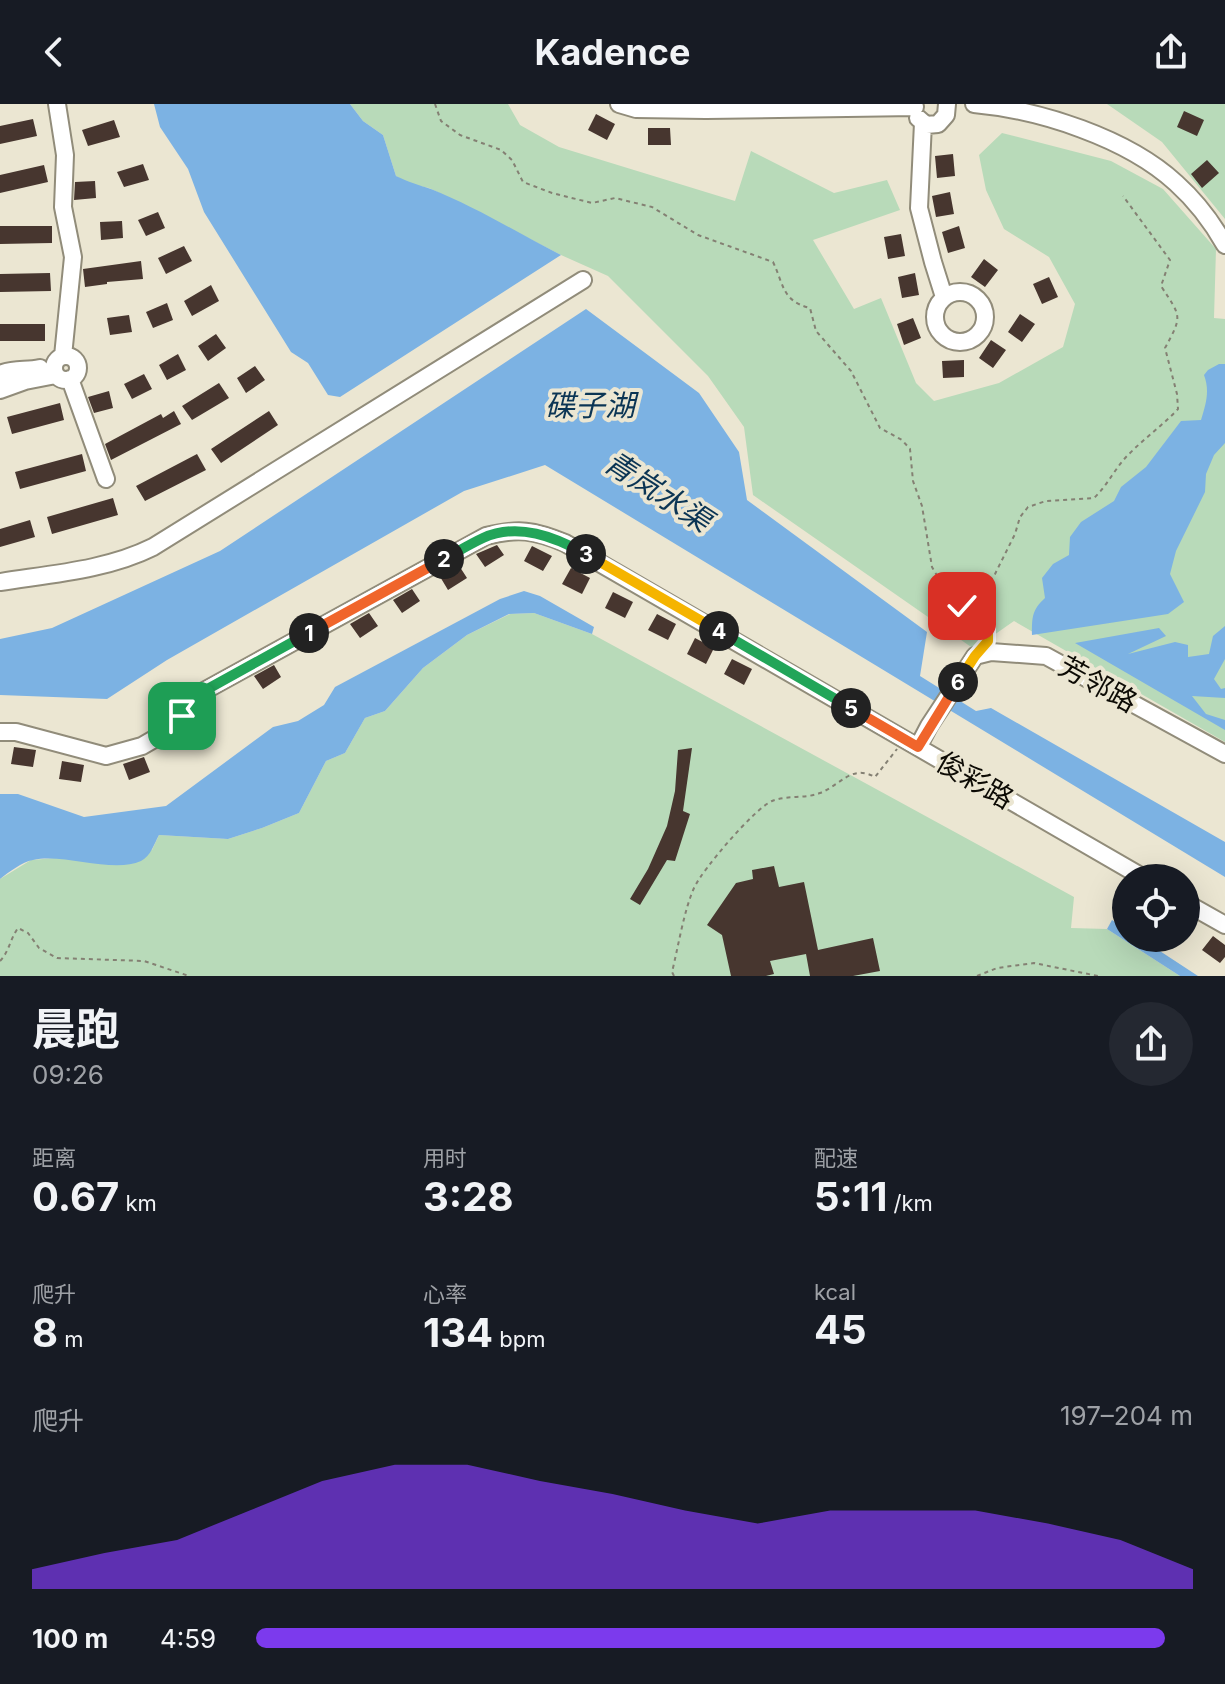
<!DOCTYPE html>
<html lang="zh">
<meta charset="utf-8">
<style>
:root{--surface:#171b24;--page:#242831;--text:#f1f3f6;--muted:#9ea1a6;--accent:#7c3aed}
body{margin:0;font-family:Inter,"Noto Sans SC",sans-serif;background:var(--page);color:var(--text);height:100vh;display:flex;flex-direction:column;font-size:30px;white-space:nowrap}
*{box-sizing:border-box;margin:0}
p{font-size:26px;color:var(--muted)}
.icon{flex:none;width:44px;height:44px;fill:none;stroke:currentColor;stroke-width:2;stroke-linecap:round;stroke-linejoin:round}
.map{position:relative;height:872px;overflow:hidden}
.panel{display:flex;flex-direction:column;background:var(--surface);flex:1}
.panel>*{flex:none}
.fabs{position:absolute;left:1112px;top:760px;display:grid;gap:16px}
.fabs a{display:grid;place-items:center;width:88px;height:88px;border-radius:50%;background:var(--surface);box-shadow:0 8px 32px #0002;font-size:40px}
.pin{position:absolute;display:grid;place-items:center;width:68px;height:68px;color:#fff;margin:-34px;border-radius:16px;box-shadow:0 4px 12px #0006}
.km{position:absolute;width:40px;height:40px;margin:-20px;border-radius:50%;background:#222;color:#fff;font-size:22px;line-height:40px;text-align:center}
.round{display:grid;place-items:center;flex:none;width:84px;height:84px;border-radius:42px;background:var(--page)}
.head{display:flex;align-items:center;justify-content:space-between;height:136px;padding:0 32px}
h1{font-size:44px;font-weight:700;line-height:60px}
.figures{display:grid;grid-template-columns:repeat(3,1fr);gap:12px;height:136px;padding:8px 32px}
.figures div{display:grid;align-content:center}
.figures b{font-size:40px;font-weight:700}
.figures small{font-size:22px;font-weight:400}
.figures p{font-size:22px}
.chart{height:224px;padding:16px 32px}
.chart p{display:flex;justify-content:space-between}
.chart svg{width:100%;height:144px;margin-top:8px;fill:var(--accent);opacity:.7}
ul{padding:0 32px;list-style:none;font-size:26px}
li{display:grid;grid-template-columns:128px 96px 1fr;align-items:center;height:60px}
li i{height:20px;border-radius:10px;background:var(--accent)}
header{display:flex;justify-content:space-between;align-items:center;height:104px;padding:0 32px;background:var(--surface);font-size:36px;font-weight:700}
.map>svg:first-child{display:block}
.green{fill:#b8dab9}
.water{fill:#7cb2e3}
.building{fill:#47362f}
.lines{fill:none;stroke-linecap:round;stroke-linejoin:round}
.minor-casing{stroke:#918c7a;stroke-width:20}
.path{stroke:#848073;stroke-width:2;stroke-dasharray:4 4;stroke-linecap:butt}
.minor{stroke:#fff;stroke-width:16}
.split-1-casing{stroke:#fff;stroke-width:16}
.split-2-casing{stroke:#fff;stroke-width:16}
.split-3-casing{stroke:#fff;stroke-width:16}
.split-4-casing{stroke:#fff;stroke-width:16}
.split-5-casing{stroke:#fff;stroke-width:16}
.split-6-casing{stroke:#fff;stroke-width:16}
.split-7-casing{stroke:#fff;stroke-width:16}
.split-1{stroke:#22a559;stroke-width:10}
.split-2{stroke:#f0652b;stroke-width:10}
.split-3{stroke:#22a559;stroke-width:10}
.split-4{stroke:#f5b400;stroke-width:10}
.split-5{stroke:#22a559;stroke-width:10}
.split-6{stroke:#f0652b;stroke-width:10}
.split-7{stroke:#f5b400;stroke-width:10}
.labels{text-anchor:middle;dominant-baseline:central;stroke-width:8;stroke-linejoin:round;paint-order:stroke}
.street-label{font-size:28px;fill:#0d0b05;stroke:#ebe6d2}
.water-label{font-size:30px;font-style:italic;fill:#0b3554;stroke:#ebe6d2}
</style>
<header><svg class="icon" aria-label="back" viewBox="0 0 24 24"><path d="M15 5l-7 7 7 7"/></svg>Kadence<svg class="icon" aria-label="share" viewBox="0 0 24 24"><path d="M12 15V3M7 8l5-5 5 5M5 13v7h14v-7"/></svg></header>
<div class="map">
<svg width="1225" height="872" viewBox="0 0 1225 872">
<rect width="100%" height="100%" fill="#ebe6d2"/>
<path class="green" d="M 350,0 L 508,0 L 520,21 L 559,43 L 735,97 L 751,47 L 834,89 L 887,76 L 900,106 L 813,136 L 854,205 L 881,194 L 916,279 L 934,297 L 999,279 L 1063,243 L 1075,200 L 1049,153 L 1004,125 L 986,86 L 979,51 L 1002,29 L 1111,57 L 1163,85 L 1216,145 L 1214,214 L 1225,215 L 1225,638 L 1014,517 L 974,545 L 753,391 L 744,323 L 708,272 L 608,172 L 561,151 L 470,104 L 429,84 L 410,80 L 396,72 L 383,31 L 363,17 Z
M 1107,0 L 1225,0 L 1225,115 L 1162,38 Z
M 534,509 L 592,530 L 1074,793 L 1071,824 L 1107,825 L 1180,872 L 0,872 L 0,775 L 31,756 L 152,746 L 159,731 L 228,735 L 262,724 L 299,709 L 326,657 L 345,649 L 365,614 L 385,607 L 423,564 L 467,531 L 510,510 Z"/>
<path class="water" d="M 154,0 L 350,0 L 363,17 L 383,31 L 396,72 C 408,78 419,81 431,85 C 476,103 518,129 561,151 L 340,293 L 328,291 L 308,259 L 291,248 L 204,108 L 188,65 L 160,23 Z
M 586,205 L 699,289 L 739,348 L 747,396 L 927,528 L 920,572 L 976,607 L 991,604 L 1225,738 L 1225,773 L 545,361 L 464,387 L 167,556 L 107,595 L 0,591 L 0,535 L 52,524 L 220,447 Z
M 1219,260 L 1225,260 L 1225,339 L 1214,351 L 1206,370 L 1205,388 L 1176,447 L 1170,470 L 1184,498 L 1168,510 L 1032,531 C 1032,513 1032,506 1045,494 L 1042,474 L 1053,460 L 1069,451 L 1070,433 L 1081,418 L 1114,397 L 1121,383 L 1146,363 L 1181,317 L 1201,316 C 1206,300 1210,287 1204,271 L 1208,266 Z
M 524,487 L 540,492 L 594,523 L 592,530 L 534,509 L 509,510 L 467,531 L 423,564 L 385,607 L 365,614 L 345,649 L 326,657 L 299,709 L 262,724 L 228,735 L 159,731 C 154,740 151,752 141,757 C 113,770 65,749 33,756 C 22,758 9,768 0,775 L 0,690 L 18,690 L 84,713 L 166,702 L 273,623 L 298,617 L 324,601 L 335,583 L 500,495 Z
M 1225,522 L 1225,555 L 1214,575 L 1221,585 L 1225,584 L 1225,594 L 1192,592 L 1206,610 L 1225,616 L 1225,626 L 1075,539 L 1159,524 L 1166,532 L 1128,550 L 1175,538 L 1188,541 L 1188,553 L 1209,550 L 1213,532 Z
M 1112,816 L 1126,825 L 1126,834 L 1140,834 L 1198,872 L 1180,872 L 1107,825 Z"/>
<path class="building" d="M 1184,7 L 1204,16 L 1197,32 L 1177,23 Z
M 596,10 L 615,20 L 607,36 L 588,26 Z
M 33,15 L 37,32 L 0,40 L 0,22 Z
M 114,16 L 120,33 L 88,42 L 82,26 Z
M 648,24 L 670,24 L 671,41 L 648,41 Z
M 953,50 L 955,72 L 937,74 L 935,52 Z
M 1207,56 L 1219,69 L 1202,84 L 1191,70 Z
M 143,60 L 149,76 L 124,83 L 117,68 Z
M 44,61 L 48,78 L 0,89 L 0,71 Z
M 95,77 L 96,94 L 74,96 L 75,78 Z
M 950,88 L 954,110 L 936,113 L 932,92 Z
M 158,108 L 165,124 L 146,132 L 138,116 Z
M 122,117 L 123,134 L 101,136 L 100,118 Z
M 0,122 L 52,122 L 52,139 L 0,140 Z
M 959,122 L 965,144 L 948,149 L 942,128 Z
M 901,130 L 905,152 L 888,155 L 884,133 Z
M 184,142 L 192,157 L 166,170 L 158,154 Z
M 984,155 L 998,166 L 985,183 L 971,173 Z
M 141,157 L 143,175 L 107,178 L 107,180 L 85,183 L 83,165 Z
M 50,169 L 51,187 L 0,188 L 0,170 Z
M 915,169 L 919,191 L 902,194 L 898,173 Z
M 1049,173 L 1058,193 L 1042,200 L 1033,180 Z
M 211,181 L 219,197 L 192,212 L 184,197 Z
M 167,199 L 173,216 L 153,224 L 146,208 Z
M 1020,210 L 1035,220 L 1022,238 L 1008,228 Z
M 129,211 L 132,228 L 110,231 L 107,214 Z
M 913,214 L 921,234 L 904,241 L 897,220 Z
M 0,220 L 45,220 L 45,237 L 0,237 Z
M 216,230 L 226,244 L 208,257 L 198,242 Z
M 991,236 L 1006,246 L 993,264 L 979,254 Z
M 178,250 L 186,266 L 167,276 L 159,261 Z
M 964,256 L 964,273 L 943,274 L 942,257 Z
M 255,262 L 265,276 L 246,289 L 237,274 Z
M 144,270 L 152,285 L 132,295 L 124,280 Z
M 219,279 L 229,294 L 192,316 L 182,302 Z
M 109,287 L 113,304 L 94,309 L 88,293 Z
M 60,299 L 64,316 L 12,330 L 7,313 Z
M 174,307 L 181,320 L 111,356 L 105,340 L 161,310 L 163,314 Z
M 269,307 L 278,321 L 221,359 L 211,345 Z
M 82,350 L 86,367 L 20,385 L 15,368 Z
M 197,350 L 206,366 L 145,397 L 136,382 Z
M 113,394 L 118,411 L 52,430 L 47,413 Z
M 30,416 L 35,433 L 0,443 L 0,425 Z
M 497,441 L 504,451 L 485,463 L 476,450 Z
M 532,442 L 552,452 L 543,467 L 524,457 Z
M 458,460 L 467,474 L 448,486 L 439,471 Z
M 571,464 L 590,474 L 582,490 L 562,480 Z
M 412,485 L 420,497 L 402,509 L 393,496 Z
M 613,488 L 633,498 L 625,514 L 605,504 Z
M 369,509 L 378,522 L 360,534 L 350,520 Z
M 657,510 L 676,520 L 668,536 L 648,526 Z
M 695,534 L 714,544 L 706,560 L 687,550 Z
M 732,555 L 752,565 L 744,581 L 724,570 Z
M 274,561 L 281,573 L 263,585 L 254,572 Z
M 190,620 L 200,629 L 186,646 L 173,635 Z
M 14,643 L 36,646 L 33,663 L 11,660 Z
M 692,644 L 683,707 L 690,710 L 675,757 L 667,756 L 640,801 L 630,795 L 648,765 L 667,722 L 675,687 L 678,646 Z
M 144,653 L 150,668 L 129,676 L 123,660 Z
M 62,657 L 84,661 L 81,678 L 59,675 Z
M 774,762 L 779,783 L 804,778 L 818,846 L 873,834 L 880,867 L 853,872 L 810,872 L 806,850 L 770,857 L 774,870 L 766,872 L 731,872 L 722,831 L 707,821 L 736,779 L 753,775 L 752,766 Z
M 1213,832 L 1225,841 L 1225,853 L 1220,859 L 1202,846 Z"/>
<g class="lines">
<defs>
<path id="minor" d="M 57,0 L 65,51 L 63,103 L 73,153 L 63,252
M 619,0 L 636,5 L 706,6 L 915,3
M 974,0 C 1040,6 1127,34 1176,79 C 1196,97 1212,118 1225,141
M 918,14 L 926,21 L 938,20 L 946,11 L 947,0
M 923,19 L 919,104 L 933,158 L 944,193
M935 213a25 25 0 1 1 50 0a25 25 0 1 1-50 0Z
M54 264a12 12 0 1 1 24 0a12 12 0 1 1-24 0Z
M 0,270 C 13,264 26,267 40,264
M 70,275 L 106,375
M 0,286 L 25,277 L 56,271
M 0,478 C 51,470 107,466 153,443 L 583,176
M 0,628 L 16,628 L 106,652 L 142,642 L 161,631 L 182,612 L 204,587 L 486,432 C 518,424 534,426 565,439 L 1144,774
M 918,643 L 929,622 L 975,552 L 991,548 L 1046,552 L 1225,650
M 1186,799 L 1225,821"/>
</defs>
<use href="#minor" class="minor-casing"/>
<path class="path" d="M 435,0 L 441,17 L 460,31 L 501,46 L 512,56 L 523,78 L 552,89 L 592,99 L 615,94 L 652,103 L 698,131 L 773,158 C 784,181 782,197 810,204 L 816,227 L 851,267 L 880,324 L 902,336 L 910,345 L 913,377 L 922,402 L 932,463 L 949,492 L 962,502 L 970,503 L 969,511 L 988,524 L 988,535
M 970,502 L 995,470 L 1015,430 L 1020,413 L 1028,403 L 1046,397 L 1094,394 C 1108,381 1116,362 1130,349 C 1146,333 1163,321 1178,305 L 1177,290 L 1165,244 C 1183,211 1181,213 1161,182 L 1170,156 L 1123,92
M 0,857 C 9,848 10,835 18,824 L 28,829 L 39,844 L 57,854 L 144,857 L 189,872
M 674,872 L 672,868 C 678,844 684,806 694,784 C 702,766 754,705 772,697 C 787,691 805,695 820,689 C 841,681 851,660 875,673 L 897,645
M 977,872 L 997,864 L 1034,859 L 1098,872"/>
<use href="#minor" class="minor"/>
</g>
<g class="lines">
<defs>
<path id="split-1" d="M 182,612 L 204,587 L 309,529"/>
<path id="split-2" d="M 309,529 L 444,455"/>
<path id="split-3" d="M 444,455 C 457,448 470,440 483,434 C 518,418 555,433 586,450"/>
<path id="split-4" d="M 586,450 L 719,527"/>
<path id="split-5" d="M 719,527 L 851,604"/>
<path id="split-6" d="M 851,604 L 918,643 L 958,578"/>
<path id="split-7" d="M 958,578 L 975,552 L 988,537 L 988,524 L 969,511 L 970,503 L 962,502"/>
</defs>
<use href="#split-1" class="split-1-casing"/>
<use href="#split-2" class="split-2-casing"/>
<use href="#split-3" class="split-3-casing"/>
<use href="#split-4" class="split-4-casing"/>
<use href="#split-5" class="split-5-casing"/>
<use href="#split-6" class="split-6-casing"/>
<use href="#split-7" class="split-7-casing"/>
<use href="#split-1" class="split-1"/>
<use href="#split-2" class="split-2"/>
<use href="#split-3" class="split-3"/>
<use href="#split-4" class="split-4"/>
<use href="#split-5" class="split-5"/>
<use href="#split-6" class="split-6"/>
<use href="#split-7" class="split-7"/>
</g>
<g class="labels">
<g class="street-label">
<text transform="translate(1098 580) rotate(29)">芳邻路</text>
<text transform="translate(975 676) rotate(30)">俊彩路</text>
</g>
<g class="water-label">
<text x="590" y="301">碟子湖</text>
<text transform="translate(658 387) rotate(33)">青岚水渠</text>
</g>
</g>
</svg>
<div class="fabs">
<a><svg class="icon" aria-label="locate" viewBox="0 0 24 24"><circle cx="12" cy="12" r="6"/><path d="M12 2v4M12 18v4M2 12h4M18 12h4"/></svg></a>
</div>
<div class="pin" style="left:182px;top:612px;background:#1e9e55"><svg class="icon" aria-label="arrive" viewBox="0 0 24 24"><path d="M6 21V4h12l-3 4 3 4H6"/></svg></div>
<div class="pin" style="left:962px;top:502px;background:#d93025"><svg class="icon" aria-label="check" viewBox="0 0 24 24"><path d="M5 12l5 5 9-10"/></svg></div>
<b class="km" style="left:309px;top:529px">1</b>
<b class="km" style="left:444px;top:455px">2</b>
<b class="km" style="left:586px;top:450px">3</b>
<b class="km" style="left:719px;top:527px">4</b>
<b class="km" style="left:851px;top:604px">5</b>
<b class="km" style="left:958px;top:578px">6</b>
</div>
<section class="panel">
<div class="head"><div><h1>晨跑</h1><p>09:26</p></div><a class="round"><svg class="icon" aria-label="share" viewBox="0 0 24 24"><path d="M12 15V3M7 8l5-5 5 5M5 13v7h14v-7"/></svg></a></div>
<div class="figures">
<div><p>距离</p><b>0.67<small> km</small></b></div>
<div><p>用时</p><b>3:28</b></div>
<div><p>配速</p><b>5:11<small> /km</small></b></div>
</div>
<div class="figures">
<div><p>爬升</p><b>8<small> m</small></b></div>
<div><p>心率</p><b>134<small> bpm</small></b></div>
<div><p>kcal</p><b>45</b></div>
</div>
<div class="chart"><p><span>爬升</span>197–204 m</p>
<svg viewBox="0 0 160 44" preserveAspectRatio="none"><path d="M0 44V38L10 33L20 29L30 20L40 11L50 6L60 6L70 11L80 15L90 20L100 24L110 20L120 20L130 20L140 24L150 29L160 38V44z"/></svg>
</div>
<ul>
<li><b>100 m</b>4:59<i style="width:97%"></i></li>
</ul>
</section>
